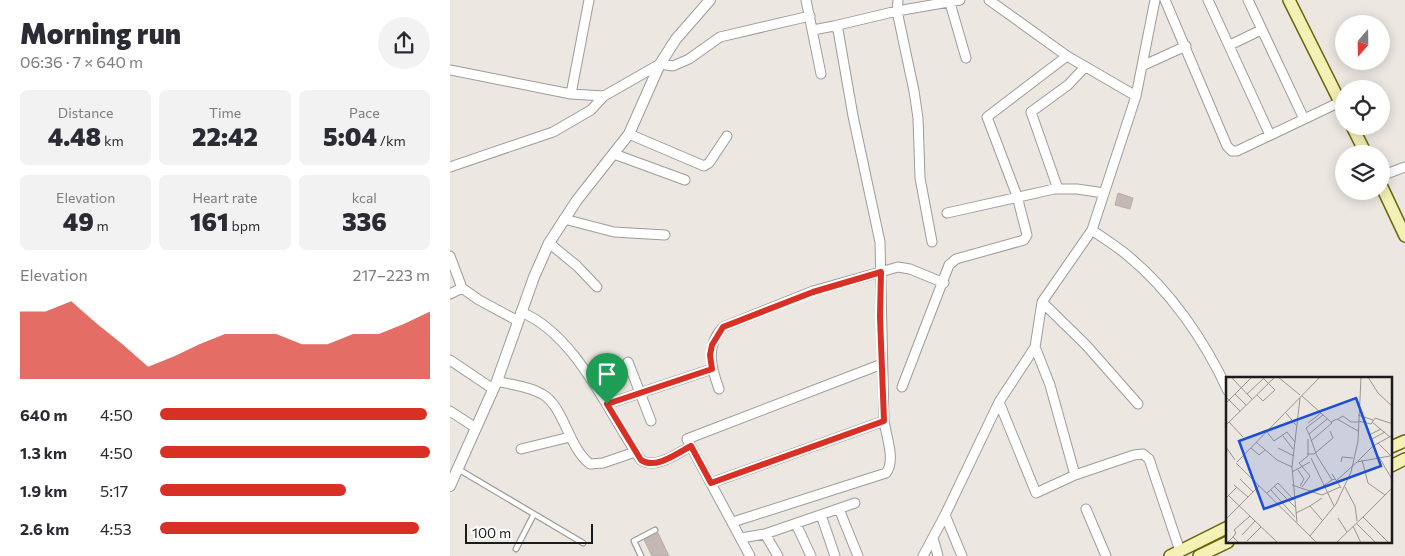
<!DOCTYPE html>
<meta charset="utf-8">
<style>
:root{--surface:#fff;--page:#f2f2f3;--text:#2b2b33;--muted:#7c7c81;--accent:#d93025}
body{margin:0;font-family:Commissioner,sans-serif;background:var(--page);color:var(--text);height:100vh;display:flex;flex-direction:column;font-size:19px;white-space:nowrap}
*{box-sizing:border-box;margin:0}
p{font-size:16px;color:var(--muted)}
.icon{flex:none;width:28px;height:28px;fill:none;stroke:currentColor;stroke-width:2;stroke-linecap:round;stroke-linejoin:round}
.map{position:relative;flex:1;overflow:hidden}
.details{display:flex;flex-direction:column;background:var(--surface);width:450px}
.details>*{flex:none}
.needle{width:32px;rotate:200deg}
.buttons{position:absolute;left:885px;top:15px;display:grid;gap:10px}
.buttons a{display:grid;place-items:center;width:55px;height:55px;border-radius:50%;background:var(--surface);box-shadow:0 2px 12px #0003;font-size:25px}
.scale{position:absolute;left:15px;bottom:12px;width:128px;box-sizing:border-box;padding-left:5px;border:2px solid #1b1b1b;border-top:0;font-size:14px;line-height:18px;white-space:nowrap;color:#1b1b1b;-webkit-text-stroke:4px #fff;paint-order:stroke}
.pin{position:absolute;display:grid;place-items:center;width:42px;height:42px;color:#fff;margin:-51px -21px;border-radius:50% 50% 50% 0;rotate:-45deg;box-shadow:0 0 5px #0007}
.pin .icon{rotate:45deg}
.round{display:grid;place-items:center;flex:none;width:52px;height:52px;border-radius:26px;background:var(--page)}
.overview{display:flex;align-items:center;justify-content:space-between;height:85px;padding:0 20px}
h1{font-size:28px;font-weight:800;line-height:38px}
.figures{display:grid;grid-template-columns:repeat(3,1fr);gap:8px;height:85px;padding:5px 20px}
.figures div{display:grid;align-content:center;border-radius:8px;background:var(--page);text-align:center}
.figures b{font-size:25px;font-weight:800}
.figures small{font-size:14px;font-weight:400}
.figures p{font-size:14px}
.chart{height:140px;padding:10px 20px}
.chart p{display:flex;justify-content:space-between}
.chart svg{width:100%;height:90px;margin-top:5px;fill:var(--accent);opacity:.7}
ul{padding:0 20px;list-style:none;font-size:16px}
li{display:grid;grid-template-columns:80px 60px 1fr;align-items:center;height:38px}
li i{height:12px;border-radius:6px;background:var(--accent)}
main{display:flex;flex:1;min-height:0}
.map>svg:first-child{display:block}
.building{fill:#c3b8b4;stroke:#bcaca4}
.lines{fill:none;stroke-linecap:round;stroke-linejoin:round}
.service-casing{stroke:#9c9c9c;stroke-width:7}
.minor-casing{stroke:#9c9c9c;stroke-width:11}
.tertiary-casing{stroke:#9c9c9c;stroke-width:12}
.secondary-casing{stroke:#68660b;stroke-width:14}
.service{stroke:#fff;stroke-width:4.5}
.minor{stroke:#fff;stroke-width:9}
.tertiary{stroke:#fff;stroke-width:10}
.secondary{stroke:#f4f0b6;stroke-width:11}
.route-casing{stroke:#fff;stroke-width:10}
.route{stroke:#d93025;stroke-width:6}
.inset-road{fill:none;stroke:#989591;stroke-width:1}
.view{fill:#1d4ed8;fill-opacity:0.15;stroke:#1d4ed8;stroke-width:2.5}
.inset-edge{fill:none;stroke:#1b1b1b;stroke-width:2.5}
</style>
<main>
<section class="details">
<div class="overview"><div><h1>Morning run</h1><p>06:36 · 7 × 640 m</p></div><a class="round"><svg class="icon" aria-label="share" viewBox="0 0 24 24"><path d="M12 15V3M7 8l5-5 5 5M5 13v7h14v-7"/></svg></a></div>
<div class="figures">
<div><p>Distance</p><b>4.48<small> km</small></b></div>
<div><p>Time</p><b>22:42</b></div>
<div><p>Pace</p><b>5:04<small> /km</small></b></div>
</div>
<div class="figures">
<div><p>Elevation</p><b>49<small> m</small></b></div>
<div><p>Heart rate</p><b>161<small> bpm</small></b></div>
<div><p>kcal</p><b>336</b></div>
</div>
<div class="chart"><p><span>Elevation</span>217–223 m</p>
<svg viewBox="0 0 160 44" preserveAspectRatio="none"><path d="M0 44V11L10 11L20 6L30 17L40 27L50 38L60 33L70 27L80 22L90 22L100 22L110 27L120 27L130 22L140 22L150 17L160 11V44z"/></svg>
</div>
<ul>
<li><b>640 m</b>4:50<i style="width:99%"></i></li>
<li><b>1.3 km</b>4:50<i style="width:100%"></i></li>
<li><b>1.9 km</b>5:17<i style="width:69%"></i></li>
<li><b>2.6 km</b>4:53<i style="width:96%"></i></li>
</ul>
</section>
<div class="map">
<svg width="955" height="556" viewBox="0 0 955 556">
<rect width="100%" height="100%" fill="#ece7e0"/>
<path class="building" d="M 668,193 L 683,198 L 680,209 L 665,205 Z
M 208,533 L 219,556 L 202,556 L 194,540 Z"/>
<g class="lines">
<defs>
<path id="service" d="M 8,469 L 133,543
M 66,549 L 84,514
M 191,556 L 184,541 L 205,530"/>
<path id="minor" d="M 356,0 L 371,74
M 448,0 L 447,11 L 464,91 L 468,118 L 470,178 L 482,242
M 539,0 L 617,56 L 686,96
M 715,0 L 777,146 L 782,151 L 787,151 L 890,102
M 758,0 L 820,135
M 798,0 L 854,119
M 500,3 L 516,58
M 384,26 L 447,11 L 510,0
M 363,30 L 384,26 L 388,30 L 403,116 L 430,242 L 434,421
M 780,45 L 811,30
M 692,66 L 736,46
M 0,70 L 121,94 L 154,96 L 210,64 L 223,66 L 239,59 L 270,37 L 360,16
M 121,94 L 139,0
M 179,134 L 254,166 L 259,163 L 277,136
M 164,154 L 235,180
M 0,167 L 103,132 L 141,110 L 154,96
M 931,176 L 955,167
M 608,189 L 581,112 L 618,85 L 635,67
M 497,213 L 604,189 L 627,189 L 654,193
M 114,219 L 164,232 L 215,235
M 642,230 C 653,238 666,246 677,255 C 720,290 755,341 778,391
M 99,243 L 127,266 L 147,287
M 0,256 L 12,288 L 29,300 L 68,321
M 0,294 L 12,288
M 592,302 L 636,345 L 688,404
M 71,312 C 127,335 158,413 191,460 C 205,470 228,453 241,446
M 585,347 L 600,385 L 625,475
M 0,360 L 43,389
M 178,362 L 201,421
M 47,381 C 61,385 79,386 92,394 C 114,406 118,447 140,464 L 153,463 L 185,452
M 452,387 L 499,265 L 506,259 L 574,240 L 577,235 L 567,196 L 537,117 L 617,56
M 269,389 C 261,367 255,346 273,327 L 363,291 L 448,267 L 460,269 L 494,283
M 549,402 L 586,493 L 625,475 L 684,455 L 693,454 L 699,459 L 730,551
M 157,404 L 262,369
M 0,411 L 26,428
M 71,449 L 120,437
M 261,483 L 434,421 C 436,435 446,461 436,473 L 283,522
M 389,509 L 408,556
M 636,509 L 656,556
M 371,515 L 385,556
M 495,515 L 512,556
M 346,524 L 361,556
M 315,534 L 328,556
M 291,538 L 315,534 L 405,503
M 483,538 L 488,556
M 300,556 L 237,439 L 432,364
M 473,556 L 495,515 L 549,402 L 585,347 L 592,302 L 642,230 L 686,96 L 705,0"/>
<path id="tertiary" d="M 0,486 L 47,381 L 84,277 L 99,243 L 127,200 L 179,134 L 210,64 L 226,39 L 260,0"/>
<path id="secondary" d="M 839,0 L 894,110
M 902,126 L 916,154
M 931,185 L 955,236
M 941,447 L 955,441
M 941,466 L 955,459
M 720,556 L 778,527
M 749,556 L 778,542"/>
</defs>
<use href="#service" class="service-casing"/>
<use href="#minor" class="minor-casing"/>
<use href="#tertiary" class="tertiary-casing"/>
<use href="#secondary" class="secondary-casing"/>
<use href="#service" class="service"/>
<use href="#minor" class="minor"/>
<use href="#tertiary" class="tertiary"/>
<use href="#secondary" class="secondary"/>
</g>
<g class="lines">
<defs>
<path id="route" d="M 431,272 L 430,317 L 434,421 L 261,483 L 241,446 C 228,453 205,470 191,460 L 157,404 L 262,369 L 260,355 L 262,345 L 273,327 L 363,292 Z"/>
</defs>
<use href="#route" class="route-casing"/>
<use href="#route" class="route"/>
</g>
<g transform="translate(776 377)">
<rect width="166" height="166" fill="#ece7e0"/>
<path class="inset-road" d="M 5,0 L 26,22M 52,0 L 74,18M 142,0 L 152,16 L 167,30M 9,17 L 20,28M 21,17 L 37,2M 31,18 L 37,24 L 49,13 L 36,0M 76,19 L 106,46 L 85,64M 0,20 L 14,34M 0,26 L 26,0M 60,36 L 70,48M 97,38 L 80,51 L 83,57 L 101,42M 132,38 L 147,43M 112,42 L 117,39 L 125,45 L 132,45M 132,44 L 145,47 L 149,41 L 167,47M 3,45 L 17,60M 105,45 L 111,42 L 132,54M 146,45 L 164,60M 82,46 L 95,36M 0,48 L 49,0M 155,52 L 143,58 L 146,62 L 159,55M 40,54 L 48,64 L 61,55 L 69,65M 83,57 L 91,79 L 106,103 L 109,102M 57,59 L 67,72M 30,65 L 51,83 L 66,90M 152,66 L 167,81M 0,70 L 9,83M 25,71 L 33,78 L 39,73M 52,71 L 68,79M 81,77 L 88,77 L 107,61 L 104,54M 153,80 L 167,104M 85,81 L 108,129M 136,83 L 142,106 L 159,118 L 167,110M 132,84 L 147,69 L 167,58M 11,85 L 94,0M 115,85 L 116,80 L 127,81M 10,86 L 91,166M 72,93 L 78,102 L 74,109M 66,95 L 84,85M 106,97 L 115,111M 14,102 L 27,115M 110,104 L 131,85 L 164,79M 8,108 L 22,120M 66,108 L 96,118 L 114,110M 48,109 L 69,130M 76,110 L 84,99 L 73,86 L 82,79 L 82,62M 119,110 L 129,129 L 131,144M 45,113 L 69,140M 90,114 L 106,103M 41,116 L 52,106 L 68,123M 3,119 L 52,166M 0,121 L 11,110M 96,121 L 84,129 L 96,143M 70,136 L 84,129M 137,140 L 159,118M 112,141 L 121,155M 0,142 L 33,109M 71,145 L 66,90 L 74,21M 130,146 L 150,166M 127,149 L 135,166M 16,158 L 29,144M 84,159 L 110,127 L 125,95 L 132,64 L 135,0M 7,160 L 10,156 L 8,153 L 24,139M 21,164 L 35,150M 1,166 L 7,160 L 13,166M 110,166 L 137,140 L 163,166"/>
<path class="view" d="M 130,21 L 155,89 L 38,132 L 13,64 Z"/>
<rect width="166" height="166" class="inset-edge"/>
</g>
</svg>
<div class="buttons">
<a><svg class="needle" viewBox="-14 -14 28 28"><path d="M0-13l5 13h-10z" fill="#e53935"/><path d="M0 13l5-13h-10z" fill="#7c7c81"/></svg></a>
<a><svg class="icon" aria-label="locate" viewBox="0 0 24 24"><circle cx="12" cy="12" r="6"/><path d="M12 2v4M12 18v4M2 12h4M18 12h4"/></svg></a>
<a><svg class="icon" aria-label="layers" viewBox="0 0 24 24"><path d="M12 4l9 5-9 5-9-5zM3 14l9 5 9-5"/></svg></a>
</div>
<div class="scale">100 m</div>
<div class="pin" style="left:157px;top:404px;background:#1e9e55"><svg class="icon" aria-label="arrive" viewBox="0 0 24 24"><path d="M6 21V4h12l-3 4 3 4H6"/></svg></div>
</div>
</main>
